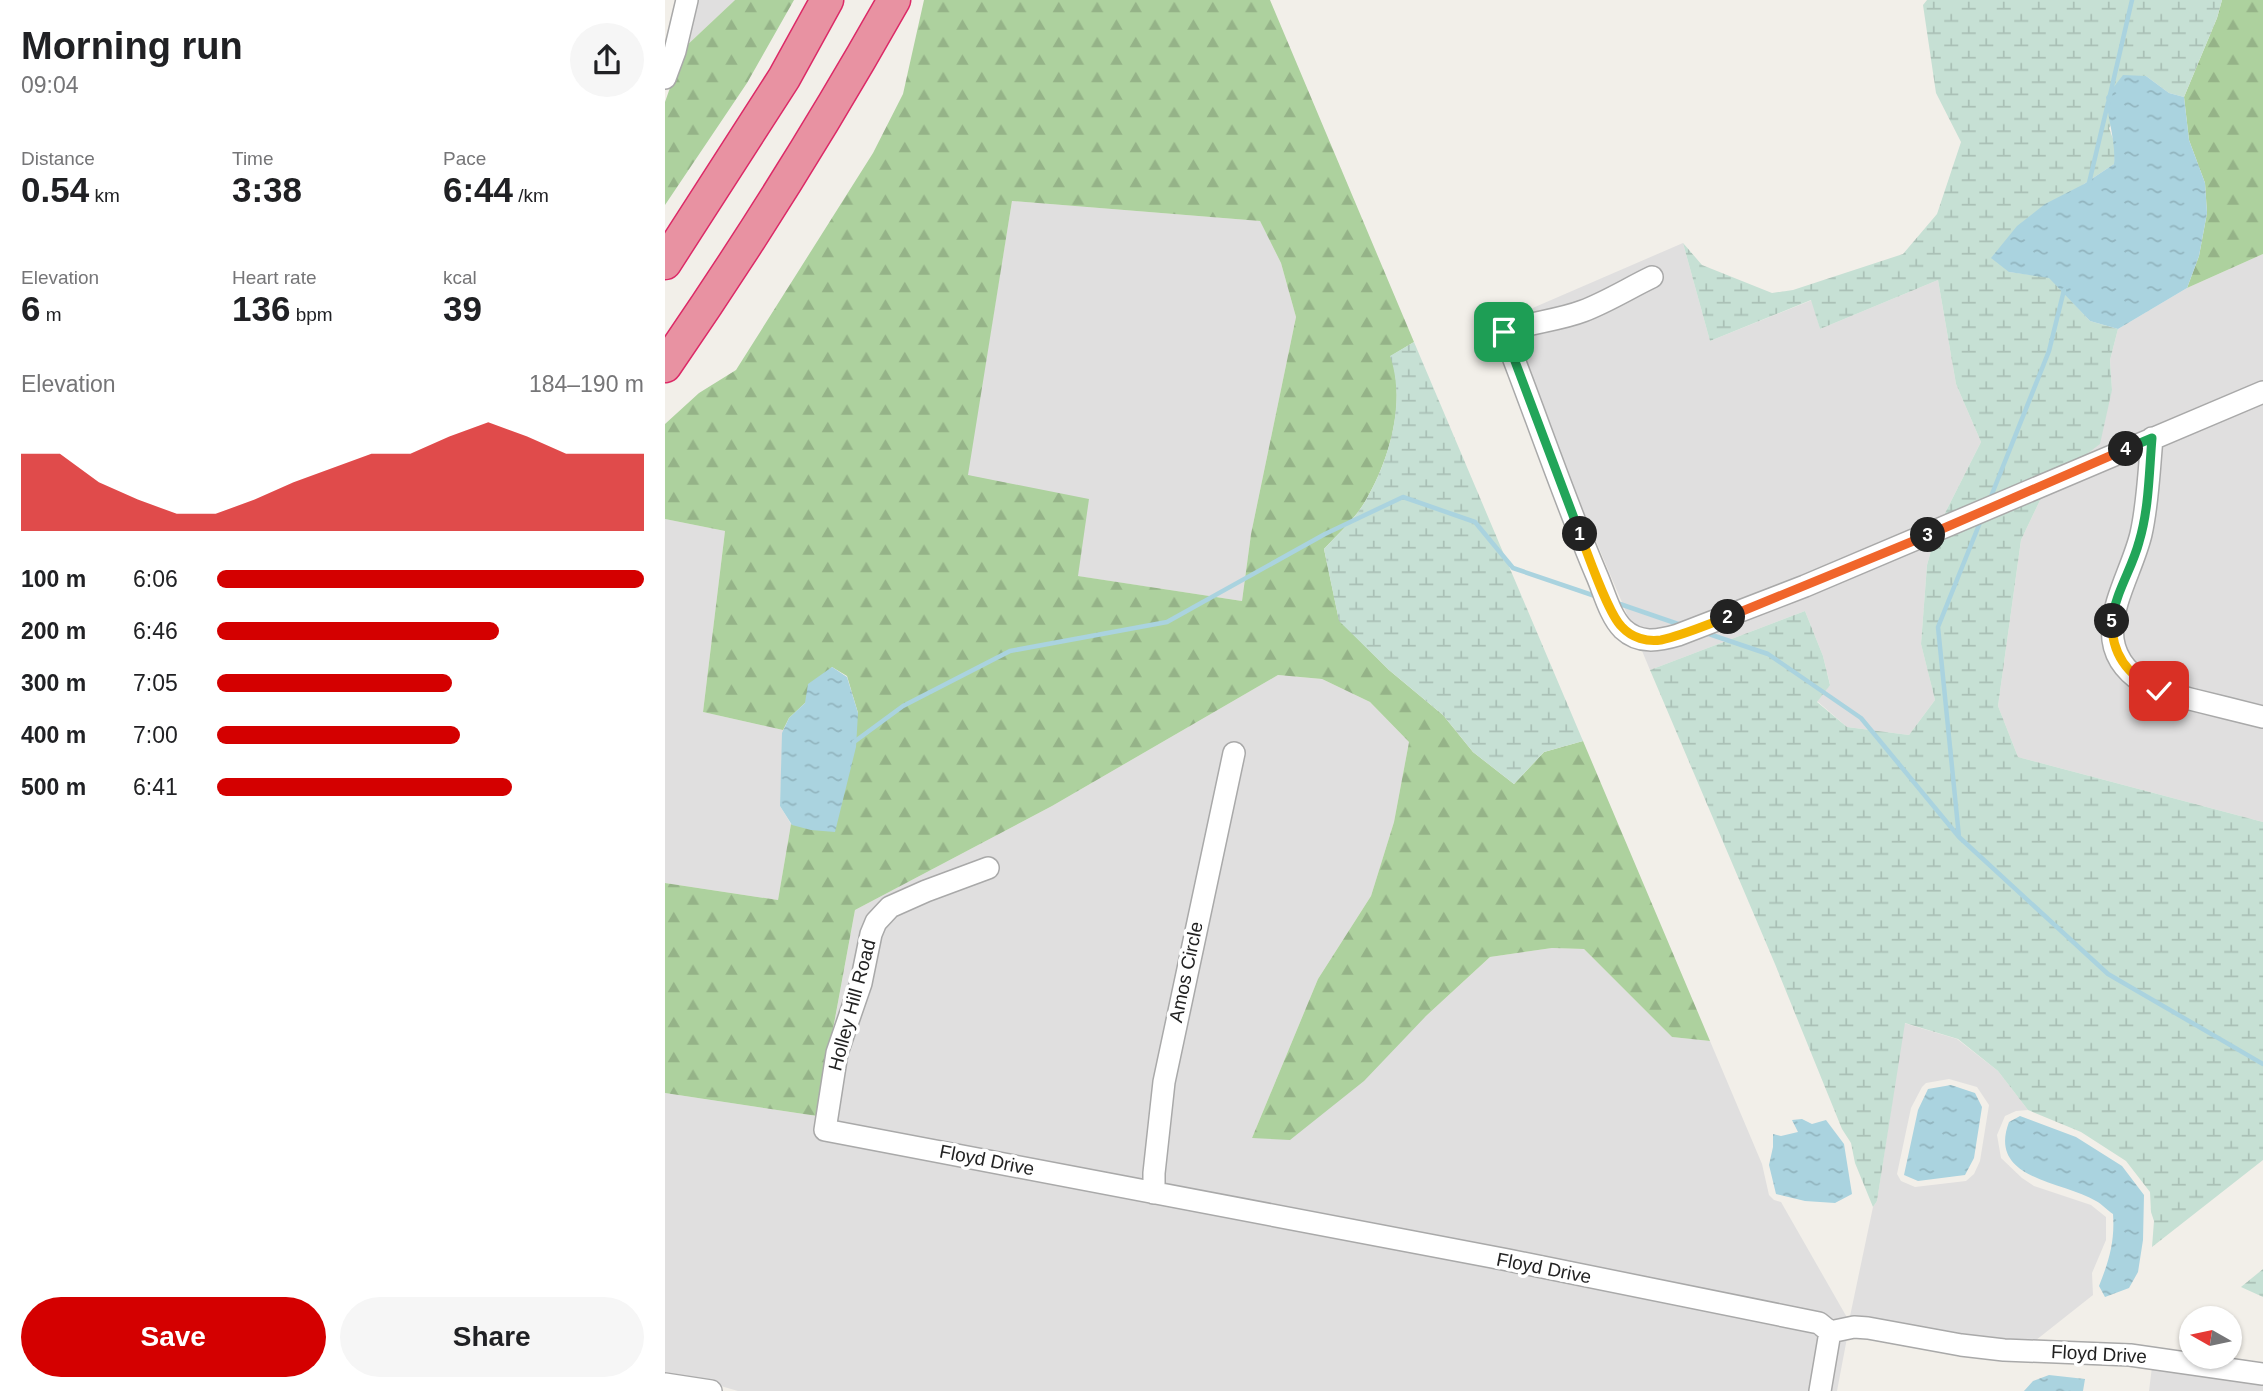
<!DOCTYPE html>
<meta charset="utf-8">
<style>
:root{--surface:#fff;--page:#f6f6f6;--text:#202124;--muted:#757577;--accent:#d40000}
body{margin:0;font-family:Arial,sans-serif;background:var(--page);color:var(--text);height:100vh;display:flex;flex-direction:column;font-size:26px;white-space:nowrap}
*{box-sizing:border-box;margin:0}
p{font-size:23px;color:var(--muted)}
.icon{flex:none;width:38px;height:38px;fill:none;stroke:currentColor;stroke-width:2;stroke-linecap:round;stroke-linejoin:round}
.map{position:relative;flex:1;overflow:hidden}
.sheet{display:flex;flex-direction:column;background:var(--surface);width:665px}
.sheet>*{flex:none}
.needle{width:46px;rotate:279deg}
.controls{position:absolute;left:1514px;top:1306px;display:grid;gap:14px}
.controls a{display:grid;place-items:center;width:63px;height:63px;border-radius:50%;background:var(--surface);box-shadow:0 2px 5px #0004;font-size:35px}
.pin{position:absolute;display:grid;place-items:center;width:60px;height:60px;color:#fff;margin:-30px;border-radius:14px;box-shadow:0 4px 10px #0006}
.km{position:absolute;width:35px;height:35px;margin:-18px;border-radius:50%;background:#222;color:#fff;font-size:19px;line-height:35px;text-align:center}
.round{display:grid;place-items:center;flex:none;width:74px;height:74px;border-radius:37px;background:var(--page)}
.headline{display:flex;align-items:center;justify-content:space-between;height:119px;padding:0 21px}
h1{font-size:38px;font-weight:700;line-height:52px}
.figures{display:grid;grid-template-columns:repeat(3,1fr);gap:10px;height:119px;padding:7px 21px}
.figures div{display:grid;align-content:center}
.figures b{font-size:35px;font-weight:700}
.figures small{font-size:19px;font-weight:400}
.figures p{font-size:19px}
.chart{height:196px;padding:14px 21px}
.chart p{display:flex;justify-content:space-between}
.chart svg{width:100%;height:126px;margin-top:7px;fill:var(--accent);opacity:.7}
.action{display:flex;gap:14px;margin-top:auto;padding:14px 21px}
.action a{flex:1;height:80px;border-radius:42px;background:var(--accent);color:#fff;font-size:28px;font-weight:700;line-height:80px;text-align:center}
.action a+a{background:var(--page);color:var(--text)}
ul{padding:0 21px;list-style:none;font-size:23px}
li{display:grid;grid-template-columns:112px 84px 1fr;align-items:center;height:52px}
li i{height:18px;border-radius:9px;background:var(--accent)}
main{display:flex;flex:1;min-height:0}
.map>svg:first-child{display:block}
.residential{fill:#e0dfdf;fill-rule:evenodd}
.forest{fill:url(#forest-firs);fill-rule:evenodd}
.wetland{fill:url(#wetland-marsh)}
.water{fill:url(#water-ripples)}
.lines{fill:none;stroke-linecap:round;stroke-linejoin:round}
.stream{stroke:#aad3df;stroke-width:4.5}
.minor-casing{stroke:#a9a9a9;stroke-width:24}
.highway-casing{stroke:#dc2a67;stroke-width:35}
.minor{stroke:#fff;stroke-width:21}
.highway{stroke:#e892a2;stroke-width:32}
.split-1-casing{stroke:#fff;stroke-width:14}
.split-2-casing{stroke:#fff;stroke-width:14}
.split-3-casing{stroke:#fff;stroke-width:14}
.split-4-casing{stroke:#fff;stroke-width:14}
.split-5-casing{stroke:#fff;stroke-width:14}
.split-6-casing{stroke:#fff;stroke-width:14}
.split-1{stroke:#22a559;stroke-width:9}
.split-2{stroke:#f5b400;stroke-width:9}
.split-3{stroke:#f0652b;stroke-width:9}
.split-4{stroke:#f0652b;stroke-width:9}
.split-5{stroke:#22a559;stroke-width:9}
.split-6{stroke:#f5b400;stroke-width:9}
.labels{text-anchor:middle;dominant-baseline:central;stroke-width:7;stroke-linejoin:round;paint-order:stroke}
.street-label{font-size:19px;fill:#222;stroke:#fff}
</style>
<main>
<section class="sheet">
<div class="headline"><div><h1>Morning run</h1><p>09:04</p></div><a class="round"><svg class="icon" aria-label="share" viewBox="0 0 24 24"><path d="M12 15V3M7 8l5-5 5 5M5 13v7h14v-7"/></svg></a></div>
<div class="figures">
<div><p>Distance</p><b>0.54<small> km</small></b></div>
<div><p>Time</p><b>3:38</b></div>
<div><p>Pace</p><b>6:44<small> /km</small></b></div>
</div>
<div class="figures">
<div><p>Elevation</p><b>6<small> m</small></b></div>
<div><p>Heart rate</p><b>136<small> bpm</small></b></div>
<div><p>kcal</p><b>39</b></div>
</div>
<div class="chart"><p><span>Elevation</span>184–190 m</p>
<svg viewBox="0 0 160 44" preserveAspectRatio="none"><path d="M0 44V17L10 17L20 27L30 33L40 38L50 38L60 33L70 27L80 22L90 17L100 17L110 11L120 6L130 11L140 17L150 17L160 17V44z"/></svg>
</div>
<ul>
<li><b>100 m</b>6:06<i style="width:100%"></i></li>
<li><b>200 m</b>6:46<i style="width:66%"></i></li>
<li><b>300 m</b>7:05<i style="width:55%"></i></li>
<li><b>400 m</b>7:00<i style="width:57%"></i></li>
<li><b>500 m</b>6:41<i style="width:69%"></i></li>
</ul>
<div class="action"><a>Save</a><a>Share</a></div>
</section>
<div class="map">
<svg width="1598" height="1391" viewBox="0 0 1598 1391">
<defs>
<pattern id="forest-firs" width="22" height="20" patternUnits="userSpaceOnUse" patternTransform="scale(1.75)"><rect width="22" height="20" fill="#add19e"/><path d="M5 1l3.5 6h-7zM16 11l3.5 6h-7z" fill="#95b388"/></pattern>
<pattern id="wetland-marsh" width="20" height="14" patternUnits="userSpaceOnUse" patternTransform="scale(1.75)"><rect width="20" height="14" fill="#c6e0d4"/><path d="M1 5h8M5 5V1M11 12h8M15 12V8" fill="none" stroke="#aac0b6"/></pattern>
<pattern id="water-ripples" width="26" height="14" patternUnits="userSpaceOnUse" patternTransform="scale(1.75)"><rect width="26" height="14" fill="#aad3df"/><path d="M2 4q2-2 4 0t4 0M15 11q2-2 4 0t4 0" fill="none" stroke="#92b5bf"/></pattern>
</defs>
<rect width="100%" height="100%" fill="#f2efe9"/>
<path class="residential" d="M 31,0 L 70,0 L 19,48 Z
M 347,201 L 595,221 L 616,263 L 631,317 L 586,534 L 577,601 L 412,576 L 302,475 Z
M 1018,243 L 1045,341 L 1147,300 L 1155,329 L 1273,280 L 1291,384 L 1316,442 L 1276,521 L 993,633 L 967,626 L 894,454 L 842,319 Z
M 1598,254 L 1598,384 L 1485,431 L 1479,430 L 1479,433 L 1410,463 L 1447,390 L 1445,360 L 1453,329 L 1522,288 Z
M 1598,400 L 1598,710 L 1497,684 L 1475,672 L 1460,651 L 1455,630 L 1495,443 Z
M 1477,450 L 1472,516 L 1466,543 L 1454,672 L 1598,725 L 1598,822 L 1353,757 L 1333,706 L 1356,540 L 1378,494 Z
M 0,519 L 60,531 L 38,712 L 118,730 L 115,806 L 126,824 L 113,900 L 0,883 Z
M 1269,540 L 1262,565 L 1256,644 L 1270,700 L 1244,735 L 1182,727 L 1152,701 L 1165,684 L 1158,656 L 1140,611 L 985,670 L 975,646 Z
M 613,675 L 657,679 L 705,702 L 744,742 L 729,822 L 706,896 L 653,979 L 587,1138 L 761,1016 L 825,957 L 887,948 L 919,949 L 1007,1037 L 1045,1041 L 1097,1164 L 1104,1195 L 1109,1200 L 1116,1202 L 1184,1321 L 1208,1207 L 1212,1201 L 1239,1023 L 1292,1039 L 1333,1071 L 1363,1110 L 1351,1111 L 1340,1116 L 1332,1135 L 1336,1158 L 1357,1178 L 1369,1186 L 1426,1205 L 1441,1217 L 1441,1240 L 1427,1273 L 1428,1295 L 1356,1352 L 1185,1322 L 1172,1391 L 1163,1391 L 1174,1337 L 497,1187 L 503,1116 L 520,1016 L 579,748 L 563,744 L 504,1013 L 481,1184 L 170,1124 L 180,1055 L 214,936 L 225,918 L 265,897 L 333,871 L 326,859 L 221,901 L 188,981 L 165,1046 L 190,910 L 387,806 ZM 1284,1079 L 1312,1087 L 1324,1105 L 1315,1161 L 1309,1174 L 1301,1181 L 1250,1187 L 1236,1181 L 1232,1174 L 1246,1108 L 1257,1087 L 1261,1083 Z
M 157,1089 L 152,1136 L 182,1140 L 1156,1333 L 1146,1391 L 73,1391 L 49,1384 L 0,1376 L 0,1093 L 152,1116 Z
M 1488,1359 L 1598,1375 L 1598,1391 L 1484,1391 Z"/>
<path class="forest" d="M 70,0 L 129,0 L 82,83 L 0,205 L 0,102 L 19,48 Z
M 259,0 L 605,0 L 749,342 L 726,356 C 741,401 725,459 701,500 C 691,518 673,534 659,549 L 674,620 L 724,670 L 778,715 L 808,752 L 849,784 L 879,752 L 918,741 L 1045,1041 L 1007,1037 L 919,949 L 887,948 L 825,957 L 761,1016 L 699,1081 L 625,1140 L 587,1138 L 653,979 L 706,896 L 729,822 L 744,742 L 705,702 L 657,679 L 613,675 L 387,806 L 190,910 L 152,1116 L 0,1093 L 0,883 L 113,900 L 126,824 L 128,825 L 193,713 L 182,676 L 167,667 L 140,703 L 124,718 L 118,730 L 38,712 L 60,531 L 0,519 L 0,424 L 34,393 L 71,370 L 208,153 L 238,94 ZM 347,201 L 595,221 L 616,263 L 631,317 L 586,534 L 577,601 L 413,576 L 424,499 L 303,475 Z
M 1557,0 L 1598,0 L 1598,254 L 1522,288 L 1534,256 L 1542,213 L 1540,183 L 1524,140 L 1519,97 L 1552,18 Z"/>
<path class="wetland" d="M 1262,0 L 1557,0 L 1552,18 L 1519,97 L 1504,93 L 1481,76 L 1444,128 L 1451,147 L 1449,164 L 1419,184 L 1344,272 L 1384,277 L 1425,321 L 1453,329 L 1445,360 L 1447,390 L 1435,444 L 1410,463 L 1276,521 L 1316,442 L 1291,384 L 1273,280 L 1155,329 L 1146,300 L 1045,341 L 1018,243 L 1037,265 L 1107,293 L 1128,290 L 1238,254 L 1272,214 L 1296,142 L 1271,93 L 1258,5 Z
M 749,342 L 918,741 L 879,752 L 849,784 L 808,752 L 778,715 L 724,670 L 674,621 L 659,549 C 673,534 691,518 701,500 C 725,459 741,401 725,356 Z
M 1378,494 L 1356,540 L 1333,706 L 1353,757 L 1598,822 L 1598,1160 L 1487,1247 L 1489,1221 L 1486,1212 L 1485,1192 L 1461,1161 L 1416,1132 L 1363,1110 L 1333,1071 L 1293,1039 L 1240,1023 L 1212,1201 L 1208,1207 L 1190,1163 L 1186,1143 L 1177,1129 L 1110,964 L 985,670 L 1140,611 L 1158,656 L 1165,685 L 1152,702 L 1182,727 L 1244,735 L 1270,700 L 1256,644 L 1262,565 L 1269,540 Z
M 1598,1269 L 1598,1297 L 1576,1287 Z"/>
<path class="water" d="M 1458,75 L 1481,76 L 1504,93 L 1519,97 L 1524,140 L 1540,183 L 1542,213 L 1534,256 L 1522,288 L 1453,329 L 1425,321 L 1384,278 L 1344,272 L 1326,258 L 1352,226 L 1380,204 L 1419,184 L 1449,164 C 1451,142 1443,120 1441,97 Z
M 167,667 L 182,677 L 193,713 L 191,747 L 170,832 L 146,830 L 127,825 L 115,806 L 117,733 L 124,718 L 140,703 L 143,684 Z
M 1286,1085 L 1310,1093 L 1317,1107 L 1309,1158 L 1300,1175 L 1253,1181 L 1239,1175 L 1253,1110 L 1263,1089 Z
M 1355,1116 L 1411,1137 L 1457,1166 L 1479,1195 L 1478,1240 L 1473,1272 L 1464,1288 L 1440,1297 L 1434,1286 C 1444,1261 1450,1241 1448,1214 C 1442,1210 1437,1204 1431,1201 C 1398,1181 1322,1180 1344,1122 Z
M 1137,1119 L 1147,1124 L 1161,1120 L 1179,1144 L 1187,1194 L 1170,1203 L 1140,1201 L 1111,1194 L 1104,1165 L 1108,1147 L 1108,1134 L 1116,1136 L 1133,1132 L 1127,1120 Z
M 1384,1375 L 1420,1379 L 1418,1391 L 1359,1391 L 1368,1381 Z"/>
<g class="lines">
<path class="stream" d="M 1445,95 L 1467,0
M 1424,183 L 1443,103
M 1325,499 L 1384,351 L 1399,290
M 1316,520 L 1273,627 L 1294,837 L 1443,974 L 1598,1064
M 952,603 L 1016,625
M 1041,633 L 1103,654 L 1196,718 L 1294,837
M 189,742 L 238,706 L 345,651 L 502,622 L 660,534 L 738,497 L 810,522 L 848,568 L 933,597"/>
<defs>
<path id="minor" d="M 0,78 L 10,51 L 22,0
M 836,326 C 869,409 897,494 932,576 C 939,592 945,616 958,629 C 974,644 993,641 1013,635 L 1140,586 L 1598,392
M 839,332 C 864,322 892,321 918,311 C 942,302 964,288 987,277
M 1487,438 C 1484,470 1483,503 1476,534 C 1464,585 1416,644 1480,684 C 1493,692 1510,695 1525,699 C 1549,705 1574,711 1598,717
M 323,868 L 261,891 L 225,907 L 211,922 L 206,934 L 196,983 L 172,1053 L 160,1130 L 843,1260 L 1154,1323 L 1165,1332
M 489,1193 L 489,1173 L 499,1082 L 569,753
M 1165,1332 L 1189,1327 L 1203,1328 L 1296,1345 L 1339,1350 L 1465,1355 L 1598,1374
M 0,1384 L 46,1391
M 1155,1391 L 1165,1332"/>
<path id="highway" d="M 0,263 L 119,78 L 162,0
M 0,366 C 82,247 158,126 229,0"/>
</defs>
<use href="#minor" class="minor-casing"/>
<use href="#highway" class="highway-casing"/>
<use href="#minor" class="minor"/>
<use href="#highway" class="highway"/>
</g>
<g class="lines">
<defs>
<path id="split-1" d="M 839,332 L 915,534"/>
<path id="split-2" d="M 915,534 C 923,554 943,614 957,627 C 967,638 982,642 996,640 C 1019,635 1041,625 1063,617"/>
<path id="split-3" d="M 1063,617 L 1263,535"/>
<path id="split-4" d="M 1263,535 L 1461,449"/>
<path id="split-5" d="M 1447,621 C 1450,593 1467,569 1474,542 C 1484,509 1484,473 1487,438 L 1461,449"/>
<path id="split-6" d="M 1447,621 C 1446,654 1464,677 1494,691"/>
</defs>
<use href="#split-1" class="split-1-casing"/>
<use href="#split-2" class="split-2-casing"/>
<use href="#split-3" class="split-3-casing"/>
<use href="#split-4" class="split-4-casing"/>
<use href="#split-5" class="split-5-casing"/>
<use href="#split-6" class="split-6-casing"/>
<use href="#split-1" class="split-1"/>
<use href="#split-2" class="split-2"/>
<use href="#split-3" class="split-3"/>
<use href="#split-4" class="split-4"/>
<use href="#split-5" class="split-5"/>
<use href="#split-6" class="split-6"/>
</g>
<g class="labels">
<g class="street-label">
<text transform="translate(521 972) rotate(-78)">Amos Circle</text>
<text transform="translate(187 1005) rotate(-75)">Holley Hill Road</text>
<text transform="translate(322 1160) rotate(11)">Floyd Drive</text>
<text transform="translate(879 1268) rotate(11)">Floyd Drive</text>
<text transform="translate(1434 1354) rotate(3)">Floyd Drive</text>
</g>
</g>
</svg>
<div class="controls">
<a><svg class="needle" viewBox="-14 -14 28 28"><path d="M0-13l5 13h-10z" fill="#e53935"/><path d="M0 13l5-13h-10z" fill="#757577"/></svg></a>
</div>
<div class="pin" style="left:839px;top:332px;background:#1e9e55"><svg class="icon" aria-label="arrive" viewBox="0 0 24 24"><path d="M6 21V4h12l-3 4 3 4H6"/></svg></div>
<div class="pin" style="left:1494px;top:691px;background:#d93025"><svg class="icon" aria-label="check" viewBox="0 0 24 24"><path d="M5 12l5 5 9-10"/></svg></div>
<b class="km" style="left:915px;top:534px">1</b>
<b class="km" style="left:1063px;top:617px">2</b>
<b class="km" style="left:1263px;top:535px">3</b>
<b class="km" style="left:1461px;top:449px">4</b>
<b class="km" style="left:1447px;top:621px">5</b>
</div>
</main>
